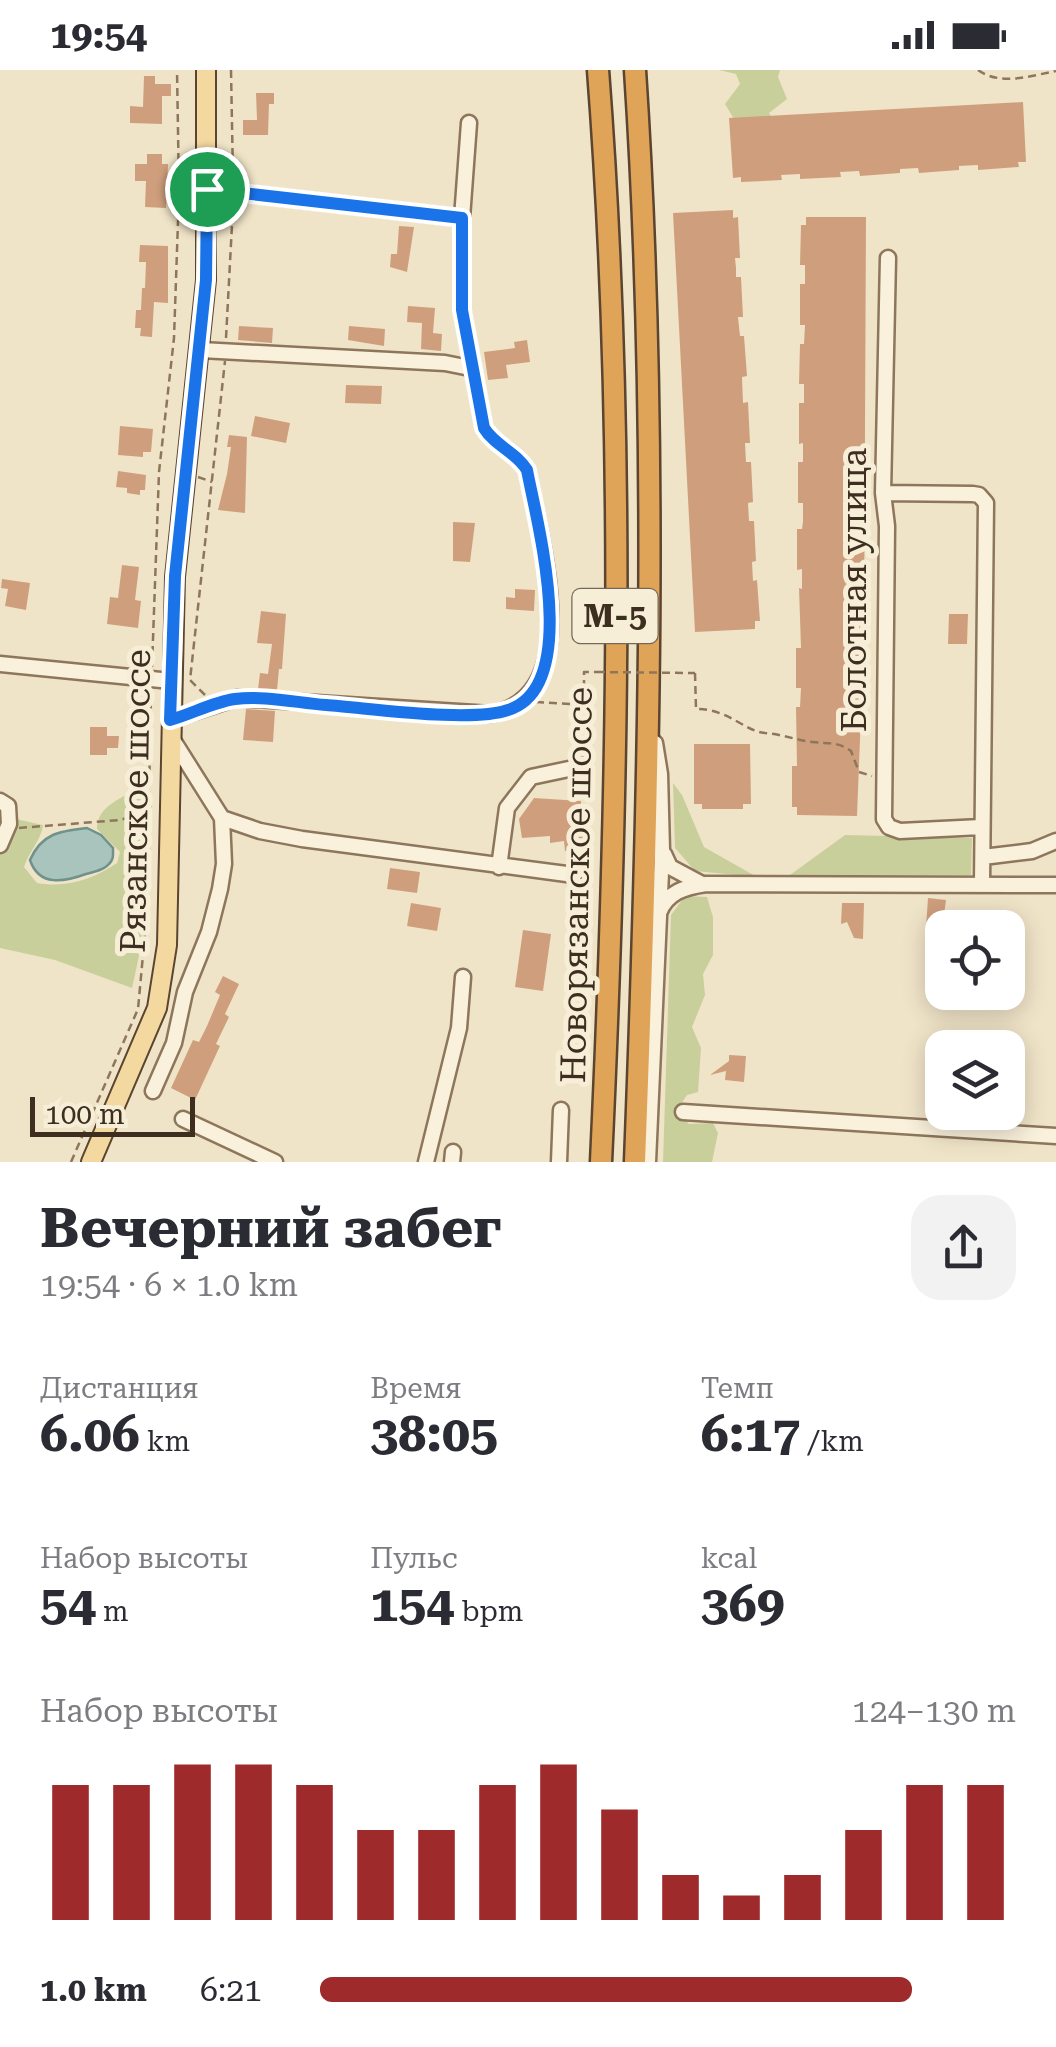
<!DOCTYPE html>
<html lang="ru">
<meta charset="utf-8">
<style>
:root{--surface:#fff;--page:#f2f2f3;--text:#2b2b33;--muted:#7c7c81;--accent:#9e2a2b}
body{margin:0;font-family:"Roboto Serif",serif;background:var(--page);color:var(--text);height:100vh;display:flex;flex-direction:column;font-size:38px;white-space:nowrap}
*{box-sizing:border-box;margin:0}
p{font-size:32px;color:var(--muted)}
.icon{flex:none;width:55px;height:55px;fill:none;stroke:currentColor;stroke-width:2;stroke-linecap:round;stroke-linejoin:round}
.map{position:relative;height:1092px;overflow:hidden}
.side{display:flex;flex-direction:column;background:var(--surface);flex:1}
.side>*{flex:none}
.fabs{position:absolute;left:925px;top:840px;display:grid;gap:20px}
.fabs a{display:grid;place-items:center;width:100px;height:100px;border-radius:20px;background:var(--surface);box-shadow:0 5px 25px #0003;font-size:50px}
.scale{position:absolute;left:30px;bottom:25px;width:165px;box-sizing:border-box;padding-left:10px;border:5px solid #3d2e20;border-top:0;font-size:28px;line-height:35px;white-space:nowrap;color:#3d2e20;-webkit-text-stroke:8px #f7eed8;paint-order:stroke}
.pin{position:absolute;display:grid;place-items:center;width:85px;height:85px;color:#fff;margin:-42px;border:5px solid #fff;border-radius:50%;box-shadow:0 2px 10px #0007}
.round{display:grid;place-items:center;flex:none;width:105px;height:105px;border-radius:30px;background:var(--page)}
.head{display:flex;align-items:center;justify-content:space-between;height:170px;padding:0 40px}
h1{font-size:55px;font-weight:700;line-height:75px}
.figures{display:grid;grid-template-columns:repeat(3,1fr);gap:15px;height:170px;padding:10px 40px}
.figures div{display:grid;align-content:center}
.figures b{font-size:50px;font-weight:700}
.figures small{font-size:28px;font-weight:400}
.figures p{font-size:28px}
.chart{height:280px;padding:20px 40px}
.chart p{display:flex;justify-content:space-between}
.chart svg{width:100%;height:180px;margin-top:10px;stroke:var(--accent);stroke-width:6}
ul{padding:0 40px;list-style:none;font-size:32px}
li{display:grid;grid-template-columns:160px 120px 1fr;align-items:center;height:75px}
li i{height:25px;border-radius:12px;background:var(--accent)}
.status{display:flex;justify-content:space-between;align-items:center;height:70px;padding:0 50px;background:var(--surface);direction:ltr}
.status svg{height:28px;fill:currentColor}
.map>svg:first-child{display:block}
.green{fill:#c9cf9b}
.water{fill:#a9c4bc;stroke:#6f938a;stroke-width:2.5}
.building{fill:#cf9f7d}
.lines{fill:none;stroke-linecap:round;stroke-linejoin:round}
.minor-casing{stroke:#8d765c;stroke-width:19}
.major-casing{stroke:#5b4430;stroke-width:22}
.highway-casing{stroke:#5b4430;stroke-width:25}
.path{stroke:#8d765c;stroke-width:2.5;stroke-dasharray:8 5;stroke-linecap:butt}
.minor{stroke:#faf1dc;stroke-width:14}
.major{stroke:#f3d9a0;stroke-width:18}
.highway{stroke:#e0a458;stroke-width:20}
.path-bridge{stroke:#8d765c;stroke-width:2.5;stroke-dasharray:8 5;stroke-linecap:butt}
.route-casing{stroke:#fff;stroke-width:20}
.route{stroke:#1a73e8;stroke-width:12}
.labels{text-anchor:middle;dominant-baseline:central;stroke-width:10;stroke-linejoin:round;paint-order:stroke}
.shield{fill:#f7eed8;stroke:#756857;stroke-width:2.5}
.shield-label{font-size:32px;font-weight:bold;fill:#3d2e20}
.street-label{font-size:35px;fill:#3d2e20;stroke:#f7eed8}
</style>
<div class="status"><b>19:54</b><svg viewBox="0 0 49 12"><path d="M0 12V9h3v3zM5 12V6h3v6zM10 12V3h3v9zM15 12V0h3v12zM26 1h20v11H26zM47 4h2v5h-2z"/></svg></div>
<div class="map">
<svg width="1056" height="1092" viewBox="0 0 1056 1092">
<rect width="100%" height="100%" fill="#f0e4c8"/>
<path class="green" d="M 719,0 L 780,0 L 778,7 L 787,29 L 769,43 L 775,53 L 737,54 L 725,34 L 740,14 L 736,4 Z
M 673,713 L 682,725 L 704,777 L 757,807 L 695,801 L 675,778 Z
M 130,723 L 152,725 C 151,791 148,853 132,918 L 55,890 L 0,878 L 0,740 L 20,750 L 43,755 C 41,771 29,781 24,797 L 37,813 C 66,818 92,810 117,793 L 120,782 L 97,759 C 97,739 115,731 130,723 Z
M 845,765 L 972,768 L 971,805 L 790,805 Z
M 685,826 L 707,827 L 713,847 L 713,885 L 703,904 L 705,925 L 692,957 L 701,978 L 698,1022 L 687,1025 L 681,1034 L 681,1045 L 689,1054 L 713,1053 L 718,1063 L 712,1092 L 663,1092 L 671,845 Z"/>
<path class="water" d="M 87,758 L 101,765 L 113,778 C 113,785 114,789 109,794 C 104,800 94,802 86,804 C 64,812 39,817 30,790 C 42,763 60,761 87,758 Z"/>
<path class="building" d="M 144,6 L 155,6 L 155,14 L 171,14 L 171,26 L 162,26 L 162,54 L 130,53 L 130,36 L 143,37 Z
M 256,23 L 274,23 L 274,34 L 269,34 L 268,65 L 243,65 L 243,50 L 257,50 Z
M 1023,32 L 1026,92 L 1018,92 L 1019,97 L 978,100 L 978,95 L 959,96 L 959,100 L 919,103 L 918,98 L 900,99 L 900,103 L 860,106 L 859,101 L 840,102 L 841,107 L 800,109 L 800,104 L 781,105 L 782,110 L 741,112 L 741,107 L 733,108 L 729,48 Z
M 147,84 L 162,84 L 162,94 L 168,94 L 166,138 L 145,137 L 146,111 L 135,111 L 135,94 L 147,94 Z
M 733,140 L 733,148 L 738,147 L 740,188 L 735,188 L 736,198 L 736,207 L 741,207 L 743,247 L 738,247 L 740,266 L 744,266 L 747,306 L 742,307 L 743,333 L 748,332 L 750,373 L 745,373 L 746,392 L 751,392 L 753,432 L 748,433 L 749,451 L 754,451 L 756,491 L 752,492 L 753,511 L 757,510 L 760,551 L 755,551 L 755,559 L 695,562 L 673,143 Z
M 806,147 L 866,147 L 864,568 L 857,746 L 797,745 L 797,737 L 792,737 L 792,696 L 797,696 L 796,637 L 800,637 L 801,618 L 796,618 L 796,578 L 801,578 L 799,518 L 802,519 L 802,499 L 797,500 L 797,459 L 802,459 L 803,451 L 803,433 L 798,433 L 798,392 L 803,392 L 803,373 L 799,374 L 799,333 L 804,333 L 804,314 L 799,314 L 800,274 L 804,274 L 805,255 L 800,255 L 800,214 L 805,214 L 805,195 L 800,195 L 801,155 L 806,155 Z
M 399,156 L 414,157 L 407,202 L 390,197 L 391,184 L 397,184 Z
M 140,175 L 168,176 L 168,233 L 154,232 L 152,267 L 140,266 L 141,258 L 135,258 L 136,240 L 141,240 L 142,218 L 145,218 L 146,192 L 139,192 Z
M 408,236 L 435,238 L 433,263 L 442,264 L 441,281 L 421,279 L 422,253 L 407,252 Z
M 239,256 L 273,258 L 272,273 L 238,270 Z
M 349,256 L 385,259 L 384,276 L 348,270 Z
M 527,270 L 530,292 L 506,295 L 508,308 L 488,310 L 484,282 L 515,278 L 514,272 Z
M 346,315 L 382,316 L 381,334 L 345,333 Z
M 255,346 L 290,353 L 286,373 L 251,366 Z
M 120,356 L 153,359 L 151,382 L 143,382 L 143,387 L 118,385 Z
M 229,365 L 247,367 L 245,443 L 218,440 L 227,404 L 231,377 L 227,377 Z
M 118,401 L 146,405 L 145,420 L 140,420 L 140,425 L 127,423 L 127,418 L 116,417 Z
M 453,452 L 475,453 L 470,492 L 453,491 Z
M 122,495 L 139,497 L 135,530 L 141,531 L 138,558 L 107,554 L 110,527 L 118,528 Z
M 2,509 L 30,513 L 26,540 L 5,536 L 8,519 L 1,518 Z
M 515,519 L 535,520 L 534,541 L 506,539 L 506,527 L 515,528 Z
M 261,541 L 286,544 L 282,599 L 279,599 L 277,620 L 258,619 L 260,603 L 268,604 L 272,574 L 257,573 Z
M 949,544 L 968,544 L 967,574 L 948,574 Z
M 246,639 L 275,641 L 273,672 L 243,670 Z
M 90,657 L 107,657 L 107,666 L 119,666 L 118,678 L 107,678 L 107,685 L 90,685 Z
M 694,674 L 750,674 L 751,734 L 743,734 L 743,739 L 702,739 L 702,734 L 694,734 Z
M 534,728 L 581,731 L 584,780 L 565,781 L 564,771 L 550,773 L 550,766 L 522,768 L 519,749 Z
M 390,798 L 420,802 L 417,823 L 387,819 Z
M 928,828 L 946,830 L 942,859 L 926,858 Z
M 411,833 L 441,838 L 437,861 L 407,856 Z
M 842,833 L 864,833 L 863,869 L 854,868 L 847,852 L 841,854 Z
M 523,860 L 551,864 L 543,921 L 515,917 Z
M 223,906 L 239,914 L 225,944 L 229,947 L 216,974 L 220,976 L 195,1030 L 171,1018 L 193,970 L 199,972 L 207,956 L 220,925 L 215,922 Z
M 729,985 L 746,986 L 744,1012 L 725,1010 L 726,1001 L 710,1005 L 729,991 Z"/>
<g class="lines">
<defs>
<path id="minor" d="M 207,119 L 462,148
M 888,188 L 883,423 L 887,456 L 884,749 L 889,757 L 900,761 L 981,757
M 201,280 L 445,293 L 470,298
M 883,423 L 973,424 L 979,425 L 986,433 L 982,814
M 0,594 L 171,611
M 170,650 L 237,628 L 491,644 C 589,626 539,465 527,400 C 516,381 495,376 484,358 L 462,240 L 462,148 L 469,53
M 171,667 L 222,748 L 260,761 L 302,769 L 574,805
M 0,731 L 8,736 L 9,754 L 0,775
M 664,784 L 670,797 L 700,813
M 983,787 L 1032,781 L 1056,771
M 499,797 L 507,738 L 531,707 L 583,696
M 659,843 C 667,822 685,817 706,814 L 1056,815
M 153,1021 L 174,973 L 185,922 L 209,862 L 220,819 L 224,794 L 222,748
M 683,1042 L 1056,1066
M 183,1049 L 275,1092
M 426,1092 L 459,958 L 463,907
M 452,1092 L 453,1082
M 559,1092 L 561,1040
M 648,1092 L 662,780 L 660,704 L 655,673"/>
<path id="major" d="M 91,1092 L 157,938 L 167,875 L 175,507 L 206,210 L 206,0"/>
<path id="highway" d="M 598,0 C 626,363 618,729 601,1092
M 635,1092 C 649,728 659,363 635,0"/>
</defs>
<use href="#minor" class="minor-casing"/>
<use href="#major" class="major-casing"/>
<use href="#highway" class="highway-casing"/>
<path class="path" d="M 231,0 L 233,108
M 978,0 C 1000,16 1030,6 1056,1
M 226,268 L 233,136
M 198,407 L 212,412
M 152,597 L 159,402 L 174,268 L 179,122 L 177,0
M 695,603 L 696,639 C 729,639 744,661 765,663 C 781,664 796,670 812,672 C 828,674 837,671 851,681 L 859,702 L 872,706
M 205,625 L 190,610 L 225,291
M 536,632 L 584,635 L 584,602 L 597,602
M 19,758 L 120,750 L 149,741
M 71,1092 L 138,939 L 147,842 L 151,620"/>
<use href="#minor" class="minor"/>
<use href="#major" class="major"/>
<use href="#highway" class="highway"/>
<path class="path-bridge" d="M 597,602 L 695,603"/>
</g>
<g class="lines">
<defs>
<path id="route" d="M 207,119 L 462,148 L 462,240 L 484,358 C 495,376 516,382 527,400 C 537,453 582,617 508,640 C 470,653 370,638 326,635 C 298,633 263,625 235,629 C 213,632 192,644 170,650 L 175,506 L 206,210 Z"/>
</defs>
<use href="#route" class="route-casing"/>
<use href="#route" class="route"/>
</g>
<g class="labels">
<rect class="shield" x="572.5" y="519" width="85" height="54" rx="8"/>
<g class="shield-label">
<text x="615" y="546">М-5</text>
</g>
<g class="street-label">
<text transform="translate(854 520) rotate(-90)">Болотная улица</text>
<text transform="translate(136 731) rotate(-89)">Рязанское шоссе</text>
<text transform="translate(577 815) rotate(-89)">Новорязанское шоссе</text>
</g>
</g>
</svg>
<div class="fabs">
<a><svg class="icon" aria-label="locate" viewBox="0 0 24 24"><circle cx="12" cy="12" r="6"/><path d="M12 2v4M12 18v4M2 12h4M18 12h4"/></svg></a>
<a><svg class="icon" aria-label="layers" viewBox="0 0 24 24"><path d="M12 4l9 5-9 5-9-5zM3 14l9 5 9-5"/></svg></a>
</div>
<div class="scale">100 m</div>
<div class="pin" style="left:207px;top:119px;background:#1e9e55"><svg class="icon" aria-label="arrive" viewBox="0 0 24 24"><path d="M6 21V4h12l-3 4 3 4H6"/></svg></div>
</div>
<section class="side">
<div class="head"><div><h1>Вечерний забег</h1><p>19:54 · 6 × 1.0 km</p></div><a class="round"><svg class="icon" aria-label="share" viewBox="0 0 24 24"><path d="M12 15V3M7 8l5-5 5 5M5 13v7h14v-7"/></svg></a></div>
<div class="figures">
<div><p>Дистанция</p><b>6.06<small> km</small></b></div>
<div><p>Время</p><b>38:05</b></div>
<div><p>Темп</p><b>6:17<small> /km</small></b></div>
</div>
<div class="figures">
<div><p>Набор высоты</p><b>54<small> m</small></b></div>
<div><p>Пульс</p><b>154<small> bpm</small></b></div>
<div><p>kcal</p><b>369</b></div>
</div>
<div class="chart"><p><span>Набор высоты</span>124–130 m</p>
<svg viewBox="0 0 160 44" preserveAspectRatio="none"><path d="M5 44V11M15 44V11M25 44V6M35 44V6M45 44V11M55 44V22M65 44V22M75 44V11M85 44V6M95 44V17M105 44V33M115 44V38M125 44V33M135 44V22M145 44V11M155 44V11"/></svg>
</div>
<ul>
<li><b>1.0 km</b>6:21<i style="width:85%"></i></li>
</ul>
</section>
